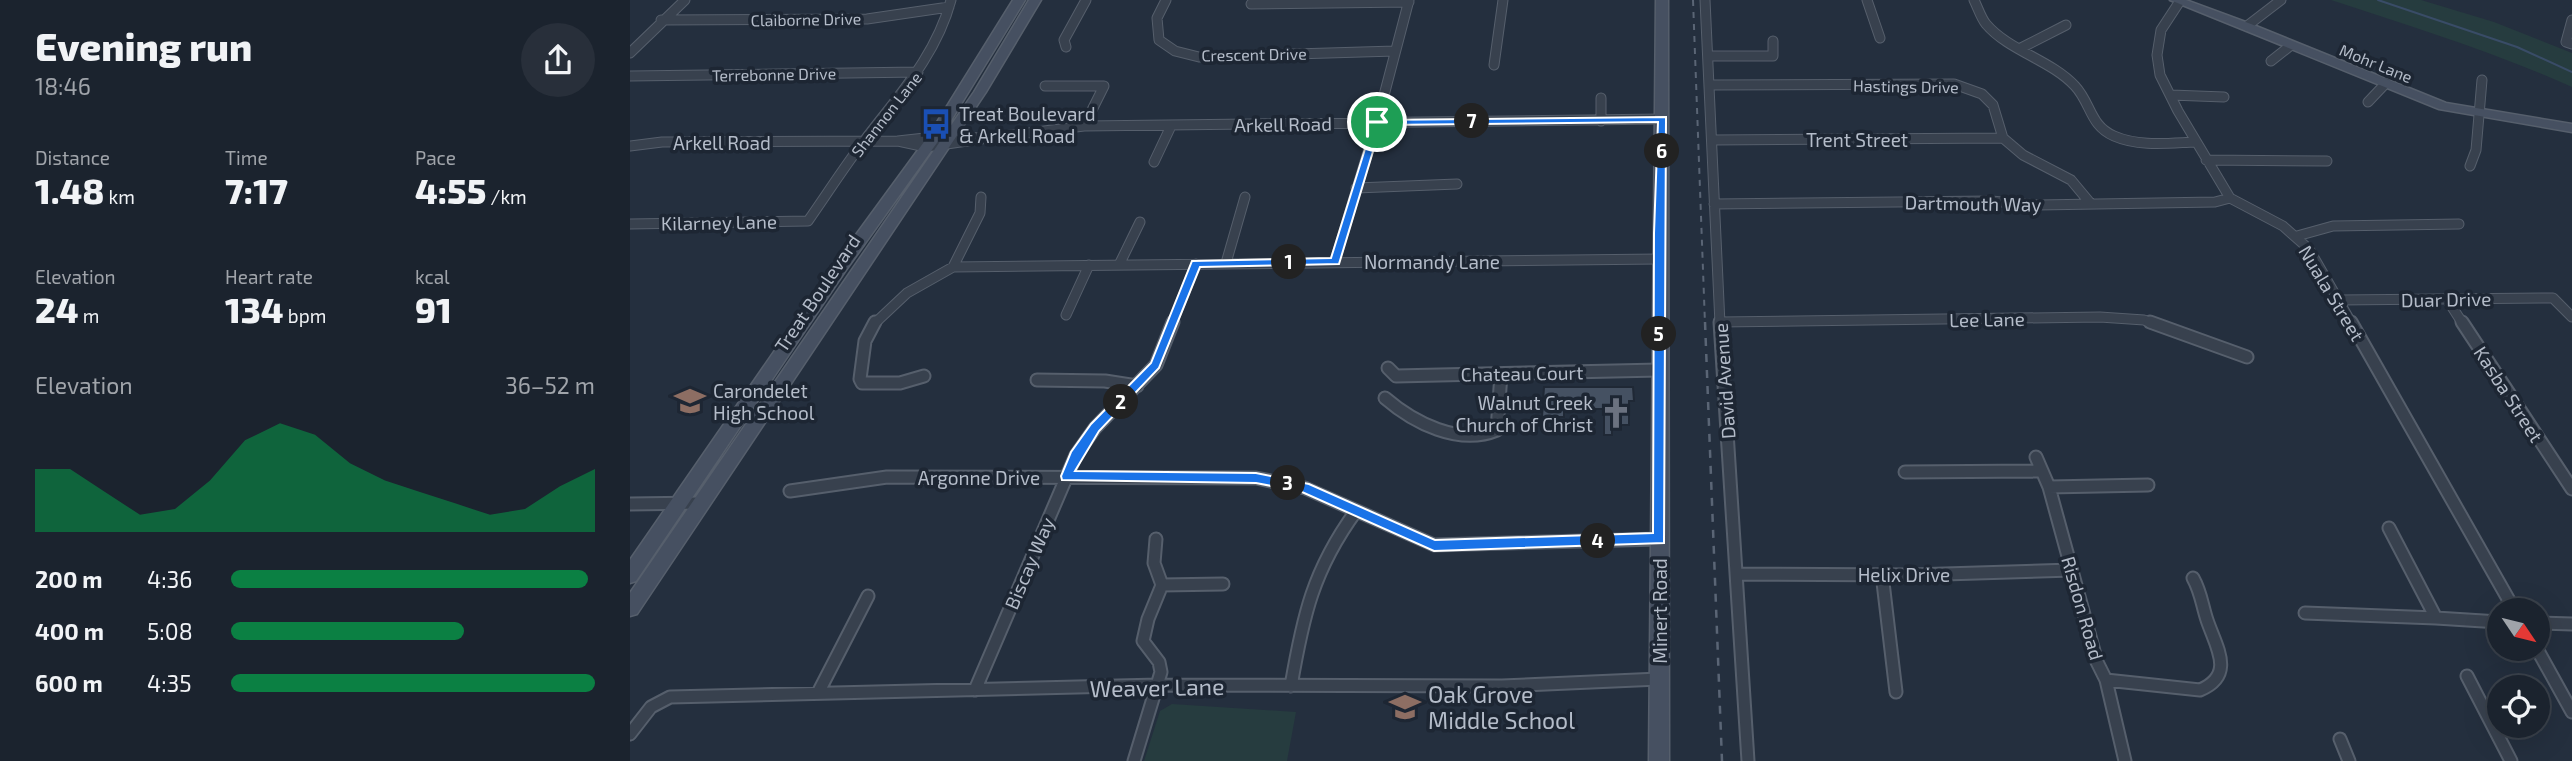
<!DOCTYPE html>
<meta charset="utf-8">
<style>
:root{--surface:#1b232e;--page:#282f3a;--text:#f1f3f6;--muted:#a0a4aa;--line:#39404a;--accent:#0b8043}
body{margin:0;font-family:"Exo 2",sans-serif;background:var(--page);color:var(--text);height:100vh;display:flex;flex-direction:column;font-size:26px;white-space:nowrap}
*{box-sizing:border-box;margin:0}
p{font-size:23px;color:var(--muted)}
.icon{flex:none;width:38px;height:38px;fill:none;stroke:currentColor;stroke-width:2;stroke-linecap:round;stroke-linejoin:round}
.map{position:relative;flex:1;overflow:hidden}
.panel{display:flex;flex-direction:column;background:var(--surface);width:630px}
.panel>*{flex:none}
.needle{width:46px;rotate:125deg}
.buttons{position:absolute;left:1857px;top:598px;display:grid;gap:14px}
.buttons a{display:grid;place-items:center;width:63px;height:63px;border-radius:50%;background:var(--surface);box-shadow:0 7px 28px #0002,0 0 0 2px var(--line);font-size:35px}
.pin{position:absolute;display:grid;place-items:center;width:60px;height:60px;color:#fff;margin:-30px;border:4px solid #fff;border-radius:50%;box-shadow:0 2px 7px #0007}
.km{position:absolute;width:35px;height:35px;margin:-18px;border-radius:50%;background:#222;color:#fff;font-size:19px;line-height:35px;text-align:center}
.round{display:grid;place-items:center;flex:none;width:74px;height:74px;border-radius:37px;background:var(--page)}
.summary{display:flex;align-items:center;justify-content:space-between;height:119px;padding:0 35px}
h1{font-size:38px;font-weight:800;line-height:52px}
.figures{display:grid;grid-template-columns:repeat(3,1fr);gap:10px;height:119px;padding:7px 35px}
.figures div{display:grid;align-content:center}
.figures b{font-size:35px;font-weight:800}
.figures small{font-size:19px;font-weight:400}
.figures p{font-size:19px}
.chart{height:196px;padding:14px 35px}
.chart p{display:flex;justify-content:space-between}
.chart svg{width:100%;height:126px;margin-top:7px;fill:var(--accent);opacity:.7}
ul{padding:0 35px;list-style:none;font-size:23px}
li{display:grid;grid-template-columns:112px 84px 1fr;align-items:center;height:52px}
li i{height:18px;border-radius:9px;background:var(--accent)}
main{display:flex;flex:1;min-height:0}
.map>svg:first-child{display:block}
.green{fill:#263c3f}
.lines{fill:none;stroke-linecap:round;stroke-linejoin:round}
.stream{stroke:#394c67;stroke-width:2}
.building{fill:#455162;stroke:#1f2835;stroke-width:2}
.street-far1-casing{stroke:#565f6c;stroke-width:11}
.street-casing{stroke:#565f6c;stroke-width:15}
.secondary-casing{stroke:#565f6c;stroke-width:3}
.street-far1{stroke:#38414e;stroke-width:9}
.street{stroke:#38414e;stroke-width:11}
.secondary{fill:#465061;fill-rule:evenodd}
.rail-far1{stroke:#5a6575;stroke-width:2;stroke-dasharray:6 6;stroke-linecap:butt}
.rail{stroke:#5a6575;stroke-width:2.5;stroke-dasharray:8 8;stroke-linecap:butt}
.route{fill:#1a73e8;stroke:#fff;stroke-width:2;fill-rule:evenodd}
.labels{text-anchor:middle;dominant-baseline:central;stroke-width:7;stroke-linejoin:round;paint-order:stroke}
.far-street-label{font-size:16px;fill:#b4bcc9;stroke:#1d2633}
.poi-label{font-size:19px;fill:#b4bcc9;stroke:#1d2633;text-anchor:start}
.street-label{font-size:19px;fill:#b4bcc9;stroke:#1d2633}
.near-street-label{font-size:23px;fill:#b4bcc9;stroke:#1d2633}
.near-poi-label{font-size:23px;fill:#b4bcc9;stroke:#1d2633;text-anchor:start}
</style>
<main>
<section class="panel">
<div class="summary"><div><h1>Evening run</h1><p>18:46</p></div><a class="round"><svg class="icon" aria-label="share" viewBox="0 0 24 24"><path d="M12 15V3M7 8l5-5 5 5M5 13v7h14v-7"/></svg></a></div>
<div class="figures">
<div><p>Distance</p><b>1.48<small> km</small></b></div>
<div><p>Time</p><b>7:17</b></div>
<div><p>Pace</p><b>4:55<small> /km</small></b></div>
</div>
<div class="figures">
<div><p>Elevation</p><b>24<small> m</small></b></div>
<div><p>Heart rate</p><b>134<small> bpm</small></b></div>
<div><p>kcal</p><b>91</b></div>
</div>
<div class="chart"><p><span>Elevation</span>36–52 m</p>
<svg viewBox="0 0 160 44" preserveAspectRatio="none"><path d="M0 44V22L10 22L20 30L30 38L40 36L50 26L60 12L70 6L80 10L90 20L100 26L110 30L120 34L130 38L140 36L150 28L160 22V44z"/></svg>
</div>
<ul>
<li><b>200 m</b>4:36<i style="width:98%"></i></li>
<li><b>400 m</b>5:08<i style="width:64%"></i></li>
<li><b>600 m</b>4:35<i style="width:100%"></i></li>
</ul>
</section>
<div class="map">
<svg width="1942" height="761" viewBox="0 0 1942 761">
<rect width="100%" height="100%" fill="#242f3e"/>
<path class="green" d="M 1701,0 L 1791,0 L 1864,22 L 1942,53 L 1942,87 C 1864,52 1783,27 1701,0 Z
M 542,704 L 666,712 L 657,761 L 514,761 L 530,711 Z"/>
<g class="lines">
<path class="stream" d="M 1748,0 L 1887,47 L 1942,72"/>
</g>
<path class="building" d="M 914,387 L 1003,387 L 1004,401 L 999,401 L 999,425 L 982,425 L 982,435 L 974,435 L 974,409 L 934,409 L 934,417 L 928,417 L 927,422 L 919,422 L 919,417 L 912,417 Z"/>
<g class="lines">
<defs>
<path id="street-far1" d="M 536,0 L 527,18 L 529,40 L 545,51 L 569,57 L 765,51
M 1075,0 L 1090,324
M 1237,0 L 1250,38
M 1344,0 C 1348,8 1351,18 1356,24 C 1379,51 1421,60 1445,86 C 1461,103 1460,126 1484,136 C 1509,147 1539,143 1565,142
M 1550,1 L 1531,30 L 1527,55 L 1530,75 L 1548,111 L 1600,198 L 1653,226 L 1679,249 L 1722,324
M 621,4 L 779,2
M 31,20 L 237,19 L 319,7
M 1942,20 L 1936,42 L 1942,44
M 1617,26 L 1651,0
M 436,47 L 434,40 L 456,0
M 1389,49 L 1436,25
M 0,53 L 55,0
M 1078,56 L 1143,56 L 1143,41
M 1641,61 L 1660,46
M 864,65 L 873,0
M 0,76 L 288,72
M 1079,85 L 1324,84 L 1352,94 L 1363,105 L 1373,138 L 1393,155 L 1441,180 L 1461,204
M 415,86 L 474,86 L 454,126
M 1541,95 L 1594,97
M 971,98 L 971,121
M 1738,102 L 1756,83
M 304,137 L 358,138 L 296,147 L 268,141 Z
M 358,138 L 454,126 L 1033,119
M 1082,140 L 1373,138
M 0,146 L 32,142 L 268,141
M 1576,160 L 1697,161
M 524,162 L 541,126
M 1840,166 L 1846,150 L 1852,80
M 726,188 L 827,184
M 1084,204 L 1361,201 L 1408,205 L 1585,202 L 1600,198
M 0,224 L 178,221 C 197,194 214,167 234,141 C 268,96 306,56 321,0
M 1667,236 L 1703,226 L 1829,224
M 705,261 L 747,122 L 779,0
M 596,263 L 615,197
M 489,265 L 510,222
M 323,267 L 350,213 L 351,197
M 1817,299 L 1833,324
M 1709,300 L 1923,298 L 1942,317
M 436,315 L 459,265
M 1090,322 L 1470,317 L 1514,320 L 1524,324
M 244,324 L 277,293 L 323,267 L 1029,259
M 542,324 L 566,264"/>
<path id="street" d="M 245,322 L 235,341 L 230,379 L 232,383 L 270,383 L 294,376
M 1090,322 L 1118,761
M 1520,322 L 1617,357
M 1721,322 L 1885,611
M 1832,322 L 1942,489
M 758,368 L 766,376 L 1029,370
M 407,380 L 475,381 L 507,386
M 755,398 C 784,423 829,446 867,430 L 871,374
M 1406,457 L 1419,487 L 1467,662 L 1476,680 L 1495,761
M 1275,472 L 1412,471
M 1419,487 L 1518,485
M 160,491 L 257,477 L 626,478 L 675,488 L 804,545 L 1030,539
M 0,504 L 71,503
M 1107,574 L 1282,575 L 1442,570
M 1252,574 L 1266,692
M 532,585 L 593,584
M 1675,613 L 1806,618 L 1759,528
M 1806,618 L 1869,622
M 1908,623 L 1942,624
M 1907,649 L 1942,712
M 1837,676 L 1881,761
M 1476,680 L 1570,690 C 1606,675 1586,647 1577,620 C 1572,605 1571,592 1563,578
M 661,686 C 673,616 683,570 726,511
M 345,690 L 446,455 L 465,428 L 526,365 L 543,322
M 188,693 L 238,596
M 0,734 L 21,707 L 40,697 L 528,685 L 872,686 L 1029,679
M 1710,739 L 1719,761
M 504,761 L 531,672 L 529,662 L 513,641 L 518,619 L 532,585 L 524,563 L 526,539"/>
<path id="secondary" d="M 383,0 L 395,0 L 309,140 L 216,270 L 6,581 L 0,583 L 0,560 L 206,262 L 299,135 Z
M 399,0 L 411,0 L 356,92 L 7,614 L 0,616 L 0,593 L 344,92 Z
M 1026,0 L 1038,0 L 1039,761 L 1019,761 Z
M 1540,0 L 1556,0 L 1621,24 L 1816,103 L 1942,124 L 1942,132 L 1809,109 Z"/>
</defs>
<use href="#street-far1" class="street-far1-casing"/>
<use href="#street" class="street-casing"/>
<use href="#secondary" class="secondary-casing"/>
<use href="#street-far1" class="street-far1"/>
<use href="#street" class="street"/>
<use href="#secondary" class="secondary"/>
<path class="rail-far1" d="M 1063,0 L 1075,324"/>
<path class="rail" d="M 1075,322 L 1092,761"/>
</g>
<path class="route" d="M 1036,117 L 1034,543 L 804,551 L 672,492 L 626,483 L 432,480 L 431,476 L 441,452 L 461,424 L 521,363 L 562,261 L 701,258 L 744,120 ZM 1028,122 L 1024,233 L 1023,533 L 805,540 L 679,484 L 626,473 L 445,471 L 469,431 L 529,368 L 570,267 L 709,264 L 751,125 Z"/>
<defs>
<symbol id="bus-bare" viewBox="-9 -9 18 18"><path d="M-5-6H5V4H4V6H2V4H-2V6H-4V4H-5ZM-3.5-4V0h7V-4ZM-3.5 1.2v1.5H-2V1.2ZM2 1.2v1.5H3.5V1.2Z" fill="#1a4fb4" stroke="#1d2633" stroke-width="2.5" paint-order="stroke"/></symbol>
<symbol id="school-bare" viewBox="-9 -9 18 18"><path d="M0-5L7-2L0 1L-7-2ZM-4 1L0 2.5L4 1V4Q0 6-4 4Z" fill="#8d6e63" stroke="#1d2633" stroke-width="2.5" paint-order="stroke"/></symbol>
<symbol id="church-bare" viewBox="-9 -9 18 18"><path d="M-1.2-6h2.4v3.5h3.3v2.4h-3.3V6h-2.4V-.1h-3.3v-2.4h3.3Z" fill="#6b7280" stroke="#1d2633" stroke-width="2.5" paint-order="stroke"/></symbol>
</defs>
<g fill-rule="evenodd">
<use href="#bus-bare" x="284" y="102" width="44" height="44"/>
<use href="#school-bare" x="38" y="379" width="44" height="44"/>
<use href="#church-bare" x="964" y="391" width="44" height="44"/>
<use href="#school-bare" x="753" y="685" width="44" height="44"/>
</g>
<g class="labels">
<g class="far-street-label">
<text transform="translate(176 19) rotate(-1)">Claiborne Drive</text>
<text transform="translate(624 54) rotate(-1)">Crescent Drive</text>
<text transform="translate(1746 63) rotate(22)">Mohr Lane</text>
<text transform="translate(144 74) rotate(-1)">Terrebonne Drive</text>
<text transform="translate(1276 86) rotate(1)">Hastings Drive</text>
<text transform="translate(256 114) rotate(-52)">Shannon Lane</text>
</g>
<g class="poi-label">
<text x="329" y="113">Treat Boulevard<tspan x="329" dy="22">&amp; Arkell Road</tspan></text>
<text x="83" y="390">Carondelet<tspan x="83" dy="22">High School</tspan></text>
<text x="963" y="402" text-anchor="end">Walnut Creek<tspan x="963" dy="22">Church of Christ</tspan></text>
</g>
<g class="street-label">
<text transform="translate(653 124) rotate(-1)">Arkell Road</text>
<text x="1227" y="139">Trent Street</text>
<text x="92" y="142">Arkell Road</text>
<text transform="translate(1343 203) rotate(1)">Dartmouth Way</text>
<text transform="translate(89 222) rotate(-1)">Kilarney Lane</text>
<text x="802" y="261">Normandy Lane</text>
<text transform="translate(187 293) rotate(-56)">Treat Boulevard</text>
<text transform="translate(1702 293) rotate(59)">Nuala Street</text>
<text transform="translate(1816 299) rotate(-1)">Duar Drive</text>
<text transform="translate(1357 319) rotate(-1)">Lee Lane</text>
<text transform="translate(892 373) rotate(-1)">Chateau Court</text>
<text transform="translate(1094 381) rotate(-94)">David Avenue</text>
<text transform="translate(1879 394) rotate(57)">Kasba Street</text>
<text x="349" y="477">Argonne Drive</text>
<text transform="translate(399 563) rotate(-67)">Biscay Way</text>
<text x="1274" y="574">Helix Drive</text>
<text transform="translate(1453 608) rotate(74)">Risdon Road</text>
<text transform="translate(1029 611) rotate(-90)">Minert Road</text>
</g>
<g class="near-street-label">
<text transform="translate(527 687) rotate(-1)">Weaver Lane</text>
</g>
<g class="near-poi-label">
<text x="798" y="694">Oak Grove<tspan x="798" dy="26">Middle School</tspan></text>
</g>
</g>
</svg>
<div class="buttons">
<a><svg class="needle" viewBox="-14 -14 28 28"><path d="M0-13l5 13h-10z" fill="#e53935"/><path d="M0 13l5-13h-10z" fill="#a0a4aa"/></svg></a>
<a><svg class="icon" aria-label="locate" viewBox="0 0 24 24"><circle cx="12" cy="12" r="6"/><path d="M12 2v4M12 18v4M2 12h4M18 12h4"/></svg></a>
</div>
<div class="pin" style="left:747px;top:122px;background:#1e9e55"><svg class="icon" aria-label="arrive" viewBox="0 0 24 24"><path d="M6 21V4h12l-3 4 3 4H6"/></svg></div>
<b class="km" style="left:659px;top:262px">1</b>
<b class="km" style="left:491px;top:402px">2</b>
<b class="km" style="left:658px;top:483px">3</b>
<b class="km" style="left:968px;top:541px">4</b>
<b class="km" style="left:1029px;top:334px">5</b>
<b class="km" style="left:1032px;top:151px">6</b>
<b class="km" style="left:842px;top:121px">7</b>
</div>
</main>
